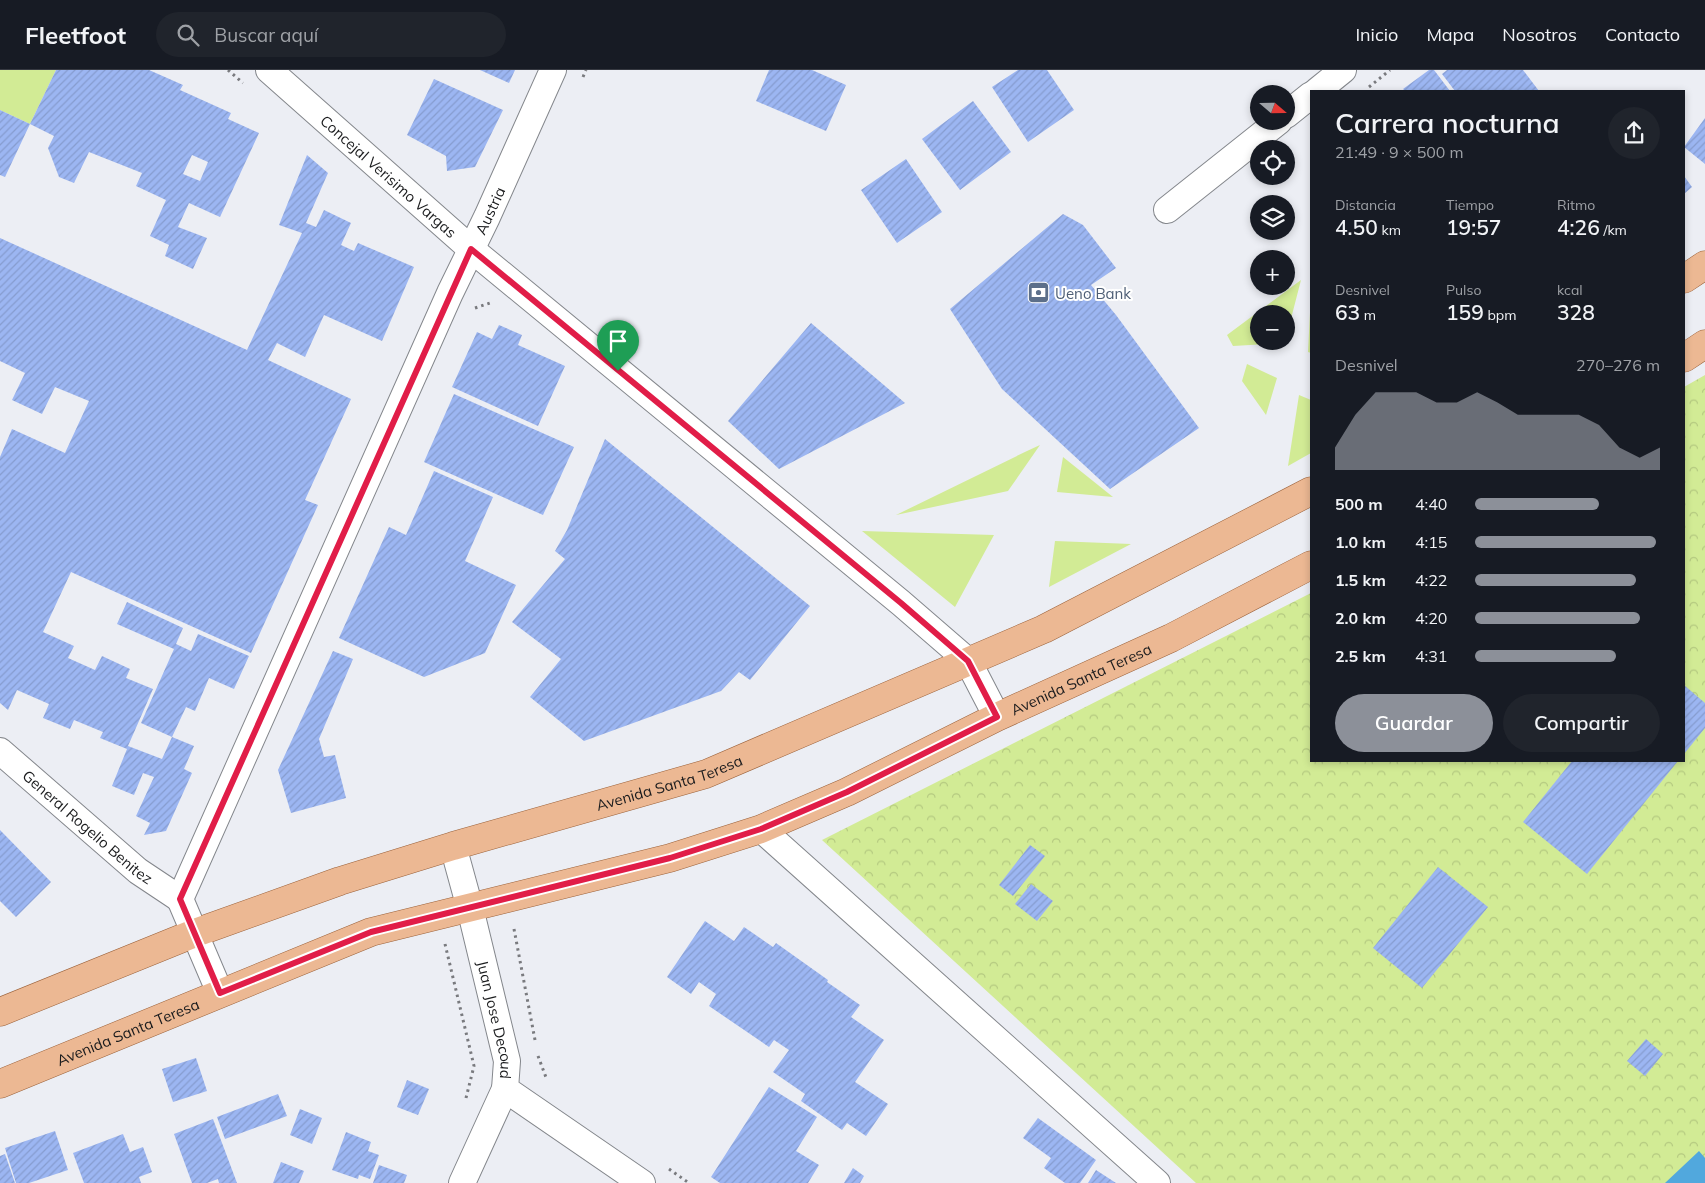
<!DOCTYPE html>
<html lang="es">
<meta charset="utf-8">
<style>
:root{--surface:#171b24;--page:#20242c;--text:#f1f3f6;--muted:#9ea1a6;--line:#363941;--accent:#8c9099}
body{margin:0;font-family:Mulish,sans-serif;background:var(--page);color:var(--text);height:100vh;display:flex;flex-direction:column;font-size:19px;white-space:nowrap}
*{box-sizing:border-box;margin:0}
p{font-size:16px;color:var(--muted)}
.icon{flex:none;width:28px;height:28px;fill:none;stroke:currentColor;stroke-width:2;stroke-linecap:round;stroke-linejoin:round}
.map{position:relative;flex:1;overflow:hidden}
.details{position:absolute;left:1310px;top:20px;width:375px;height:672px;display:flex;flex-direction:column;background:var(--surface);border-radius:0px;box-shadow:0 2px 8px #0003}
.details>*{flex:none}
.needle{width:32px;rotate:110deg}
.controls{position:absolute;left:1250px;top:15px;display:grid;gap:10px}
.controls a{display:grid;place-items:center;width:45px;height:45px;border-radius:50%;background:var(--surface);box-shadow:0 2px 8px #0003;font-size:25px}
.pin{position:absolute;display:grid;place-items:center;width:42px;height:42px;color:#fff;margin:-51px -21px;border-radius:50% 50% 50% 0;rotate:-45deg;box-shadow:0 0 5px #0007}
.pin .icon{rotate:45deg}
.round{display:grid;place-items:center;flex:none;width:52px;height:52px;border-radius:26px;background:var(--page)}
.headline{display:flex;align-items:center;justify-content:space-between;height:85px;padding:0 25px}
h1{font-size:28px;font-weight:600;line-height:38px}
.metrics{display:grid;grid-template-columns:repeat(3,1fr);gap:8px;height:85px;padding:5px 25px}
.metrics div{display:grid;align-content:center}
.metrics b{font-size:21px;font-weight:600}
.metrics small{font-size:14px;font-weight:400}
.metrics p{font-size:14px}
.chart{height:140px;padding:10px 25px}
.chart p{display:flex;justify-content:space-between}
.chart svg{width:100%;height:90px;margin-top:5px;fill:var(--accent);opacity:.7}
.primary-button{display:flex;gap:10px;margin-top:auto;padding:10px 25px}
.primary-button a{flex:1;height:58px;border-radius:30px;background:var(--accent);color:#fff;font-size:20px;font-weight:600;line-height:58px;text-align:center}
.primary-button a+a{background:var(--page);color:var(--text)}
ul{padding:0 25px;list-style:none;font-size:16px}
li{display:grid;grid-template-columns:80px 60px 1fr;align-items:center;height:38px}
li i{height:12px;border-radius:6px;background:var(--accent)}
header{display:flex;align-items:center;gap:30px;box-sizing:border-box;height:70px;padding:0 25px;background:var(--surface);border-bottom:1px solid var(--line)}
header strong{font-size:24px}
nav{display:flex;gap:28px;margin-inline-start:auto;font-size:18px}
.search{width:350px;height:45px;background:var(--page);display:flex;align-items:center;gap:12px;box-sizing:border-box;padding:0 18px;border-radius:28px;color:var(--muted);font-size:19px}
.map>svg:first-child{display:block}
.grass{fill:#d2eb95}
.park{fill:url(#park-crowns)}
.water{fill:#51a8dd}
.building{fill:url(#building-hatch);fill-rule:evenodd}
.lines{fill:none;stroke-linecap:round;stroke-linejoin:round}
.minor-casing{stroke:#84878c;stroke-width:28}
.primary-casing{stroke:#9b623b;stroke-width:29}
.path{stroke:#797a7e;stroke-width:3;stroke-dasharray:2.5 4;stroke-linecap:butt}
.minor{stroke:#fff;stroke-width:26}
.primary{stroke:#ecb893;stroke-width:28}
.route-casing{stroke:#fff;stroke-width:10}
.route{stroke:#e11d48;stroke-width:6}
.labels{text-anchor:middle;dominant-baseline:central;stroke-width:4;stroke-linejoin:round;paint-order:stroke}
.street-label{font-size:15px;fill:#1a1b1d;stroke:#fff}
.service-label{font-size:15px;fill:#4e5e75;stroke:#fff;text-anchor:start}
</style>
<header>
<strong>Fleetfoot</strong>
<div class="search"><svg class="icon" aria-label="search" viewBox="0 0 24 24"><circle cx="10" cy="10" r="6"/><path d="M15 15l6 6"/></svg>Buscar aquí</div>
<nav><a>Inicio</a><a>Mapa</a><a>Nosotros</a><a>Contacto</a></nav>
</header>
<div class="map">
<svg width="1705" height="1113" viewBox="0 0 1705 1113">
<defs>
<pattern id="park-crowns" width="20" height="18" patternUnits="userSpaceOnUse" patternTransform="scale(1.25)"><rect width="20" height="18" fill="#d2eb95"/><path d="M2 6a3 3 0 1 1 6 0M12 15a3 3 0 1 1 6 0" fill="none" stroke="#b4c980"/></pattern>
<pattern id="building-hatch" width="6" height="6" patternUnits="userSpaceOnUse" patternTransform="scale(1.25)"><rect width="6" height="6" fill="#9cb6f2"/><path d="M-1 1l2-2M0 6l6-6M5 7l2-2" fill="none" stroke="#869ccf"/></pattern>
</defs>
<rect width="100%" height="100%" fill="#eceef4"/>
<path class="grass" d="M 0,0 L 56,0 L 30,54 L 0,40 Z
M 1301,210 L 1286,268 L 1286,244 L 1259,244 L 1259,271 L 1285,271 L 1285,273 L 1233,276 L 1227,265 Z
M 1311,223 L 1311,283 L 1308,282 Z
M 1247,294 L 1277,308 L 1266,345 L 1242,311 Z
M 1299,325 L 1311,330 L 1311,383 L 1288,396 Z
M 1040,375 L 1008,421 L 896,445 L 1027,381 Z
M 1063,387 L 1113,427 L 1057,422 Z
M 862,461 L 994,465 L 955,537 Z
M 1055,471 L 1131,474 L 1049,517 Z"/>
<path class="park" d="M 1705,305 L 1705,1113 L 1196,1113 L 822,770 L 1311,523 L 1311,691 L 1684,691 L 1684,317 Z"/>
<path class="water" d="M 1699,1081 L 1705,1088 L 1705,1113 L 1665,1113 Z"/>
<path class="building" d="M 56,0 L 149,0 L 183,15 L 180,20 L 231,43 L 228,49 L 259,63 L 220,147 L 189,133 L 178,157 L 207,168 L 193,199 L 165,186 L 169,175 L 150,166 L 166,130 L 136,116 L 142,103 L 89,82 L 74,113 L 59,107 L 48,78 L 54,66 L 30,54 L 5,107 L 0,105 L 0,40 L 30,54 ZM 192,85 L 208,92 L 200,111 L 183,104 Z
M 480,0 L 515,0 L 509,13 Z
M 769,0 L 812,0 L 846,15 L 826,61 L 756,31 Z
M 1018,0 L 1047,0 L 1074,40 L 1028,72 L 992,17 Z
M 1429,0 L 1434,0 L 1450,21 L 1405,21 L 1403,19 Z
M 1447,0 L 1523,0 L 1539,21 L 1455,21 L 1442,4 Z
M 434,9 L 503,40 L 475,97 L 447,101 L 446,86 L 407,65 Z
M 973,31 L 1011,82 L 960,120 L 922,69 Z
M 1705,48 L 1705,94 L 1684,77 Z
M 307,85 L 328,103 L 306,153 L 316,157 L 324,140 L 351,153 L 341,175 L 354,181 L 358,173 L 414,197 L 382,271 L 324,245 L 305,287 L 277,273 L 268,290 L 351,329 L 305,430 L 318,435 L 251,583 L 71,502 L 43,562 L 74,576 L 68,588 L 95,600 L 102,586 L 130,599 L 126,608 L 153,619 L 128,676 L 162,689 L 172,667 L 141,653 L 174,579 L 117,554 L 127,532 L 183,558 L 176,574 L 191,581 L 198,564 L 249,586 L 234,619 L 209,608 L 195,641 L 186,637 L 172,667 L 194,676 L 184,699 L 192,703 L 166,761 L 144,765 L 150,753 L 136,746 L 154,707 L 143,703 L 134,725 L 112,716 L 127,679 L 100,668 L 103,662 L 74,650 L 70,659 L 43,648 L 49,634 L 17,620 L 8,640 L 0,633 L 0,387 L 12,359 L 65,383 L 89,331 L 55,317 L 42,344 L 12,330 L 25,303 L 0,291 L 0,168 L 247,280 L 302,163 L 279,155 Z
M 906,89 L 942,142 L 897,173 L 861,120 Z
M 1684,106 L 1692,117 L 1684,124 Z
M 1063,144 L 1083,155 L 1116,198 L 1091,215 L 1116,245 L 1199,358 L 1110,419 L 1002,319 L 950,239 Z
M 811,253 L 905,333 L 779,399 L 728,351 Z
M 499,255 L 522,265 L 518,275 L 565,296 L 538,356 L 452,317 L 477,262 L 492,269 Z
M 454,324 L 574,377 L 543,445 L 424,392 Z
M 605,369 L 810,536 L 750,610 L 739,602 L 721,621 L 584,671 L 530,627 L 561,589 L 512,552 L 565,489 L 555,481 L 567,460 Z
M 434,401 L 493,427 L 465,491 L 516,515 L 485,583 L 424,607 L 339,568 L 389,457 L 406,465 Z
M 333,581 L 353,589 L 319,669 L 324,687 L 335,685 L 346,728 L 291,743 L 278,700 Z
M 1684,615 L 1705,633 L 1705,658 L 1684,684 Z
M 1572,691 L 1678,691 L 1587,804 L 1523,752 Z
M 0,760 L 51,812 L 16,847 L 0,831 Z
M 1030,775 L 1045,786 L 1013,826 L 999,815 Z
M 1438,797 L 1488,837 L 1422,918 L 1373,878 Z
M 1031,814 L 1053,831 L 1037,851 L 1015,834 Z
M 705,851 L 734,871 L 744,857 L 773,877 L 776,873 L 828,910 L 827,912 L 860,935 L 851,947 L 884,970 L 855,1012 L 888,1034 L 866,1066 L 847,1053 L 842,1060 L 801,1031 L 805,1024 L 773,1002 L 789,980 L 774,970 L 769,977 L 709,936 L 716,924 L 699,912 L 691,924 L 667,907 Z
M 1646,969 L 1663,984 L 1645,1006 L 1627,991 Z
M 196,988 L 207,1021 L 173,1032 L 162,999 Z
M 407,1010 L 429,1019 L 418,1045 L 397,1037 Z
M 769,1017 L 817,1047 L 796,1081 L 819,1095 L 808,1113 L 720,1113 L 711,1107 Z
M 278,1024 L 287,1046 L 225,1069 L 217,1047 Z
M 300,1039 L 322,1048 L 312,1074 L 290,1065 Z
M 1038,1048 L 1096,1090 L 1080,1113 L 1065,1113 L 1044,1098 L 1051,1088 L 1023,1068 Z
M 213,1049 L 237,1113 L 219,1113 L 218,1109 L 207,1113 L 192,1113 L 174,1064 Z
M 55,1061 L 68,1100 L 29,1113 L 16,1113 L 5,1078 Z
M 346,1062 L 371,1072 L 368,1081 L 379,1085 L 370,1109 L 359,1105 L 358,1109 L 332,1100 Z
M 123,1064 L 130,1082 L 143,1077 L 152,1102 L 139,1107 L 141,1113 L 84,1113 L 73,1083 Z
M 5,1084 L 15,1113 L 0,1113 L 0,1086 Z
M 281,1092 L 304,1101 L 299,1113 L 273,1113 Z
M 379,1095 L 407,1105 L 404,1113 L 373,1113 Z
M 853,1098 L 864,1106 L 860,1113 L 844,1113 Z
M 1096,1100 L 1116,1113 L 1088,1113 Z"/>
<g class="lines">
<defs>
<g id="minor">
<path id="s1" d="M 269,0 L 471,179 L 901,533 L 968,591 L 997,647"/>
<path d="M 1317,21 L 1343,0"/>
<path d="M 1286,45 L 1311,25"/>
<path d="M 1167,140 L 1279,51"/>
<path id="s2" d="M 0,681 L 138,801 L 180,829"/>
<path d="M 761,759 L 1157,1113"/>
<path id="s3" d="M 453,776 L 470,838 L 507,991 L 505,1019 L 642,1113"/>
<path id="s4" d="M 180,829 L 450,223 L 487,147 L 553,0"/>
<path d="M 180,829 L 220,923"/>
<path d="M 462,1113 L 505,1019"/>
</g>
<g id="primary">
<path d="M 1684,209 L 1705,195"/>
<path d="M 1684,288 L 1705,274"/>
<path id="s5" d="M 0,942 L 195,863 L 340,811 L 453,776 L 706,704 L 1044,559 L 1311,421"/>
<path id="s6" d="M 0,1014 L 371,862 L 670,788 L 761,759 L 847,722 L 997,647 L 1171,568 L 1311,495"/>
</g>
</defs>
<use href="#minor" class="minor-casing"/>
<use href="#primary" class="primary-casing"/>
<path class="path" d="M 228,0 L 243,13
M 583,7 L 586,0
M 1369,17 L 1390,0
M 475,238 L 490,233
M 514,859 L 535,970
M 445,874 L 474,996 L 466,1028
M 538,986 L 547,1010
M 669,1099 L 689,1113"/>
<use href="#minor" class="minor"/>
<use href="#primary" class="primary"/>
</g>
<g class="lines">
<defs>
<path id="route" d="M 471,179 L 901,533 L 968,591 L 997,647 L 847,722 L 761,759 L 670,788 L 371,862 L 220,923 L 180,829 Z"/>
</defs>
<use href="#route" class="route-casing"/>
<use href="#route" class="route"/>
</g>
<defs>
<symbol id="bank-square" viewBox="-11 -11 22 22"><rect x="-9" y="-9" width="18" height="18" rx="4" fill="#5c6f8a" stroke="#fff"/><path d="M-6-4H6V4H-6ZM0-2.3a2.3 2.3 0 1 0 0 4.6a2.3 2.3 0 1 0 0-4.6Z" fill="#fff"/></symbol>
</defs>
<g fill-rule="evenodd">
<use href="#bank-square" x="1026" y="210" width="25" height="25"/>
</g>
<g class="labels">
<g class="street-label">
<text stroke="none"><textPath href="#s1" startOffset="160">Concejal Verisimo Vargas</textPath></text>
<text stroke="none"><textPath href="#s4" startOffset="755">Austria</textPath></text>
<text stroke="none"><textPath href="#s6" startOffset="1158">Avenida Santa Teresa</textPath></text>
<text stroke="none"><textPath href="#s5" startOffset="708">Avenida Santa Teresa</textPath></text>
<text stroke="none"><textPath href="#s2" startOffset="116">General Rogelio Benitez</textPath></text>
<text stroke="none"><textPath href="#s3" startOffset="179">Juan Jose Decoud</textPath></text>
<text stroke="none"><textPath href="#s6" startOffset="138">Avenida Santa Teresa</textPath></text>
</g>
<g class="service-label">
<text x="1055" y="223">Ueno Bank</text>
</g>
</g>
</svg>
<div class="controls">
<a><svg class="needle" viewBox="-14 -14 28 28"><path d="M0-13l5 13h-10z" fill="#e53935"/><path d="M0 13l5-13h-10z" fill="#9ea1a6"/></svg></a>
<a><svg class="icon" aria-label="locate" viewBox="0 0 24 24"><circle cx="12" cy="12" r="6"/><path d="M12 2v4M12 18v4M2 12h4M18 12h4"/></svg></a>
<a><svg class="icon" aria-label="layers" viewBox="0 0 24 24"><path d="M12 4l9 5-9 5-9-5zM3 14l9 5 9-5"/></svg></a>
<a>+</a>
<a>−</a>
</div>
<div class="pin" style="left:618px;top:301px;background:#1e9e55"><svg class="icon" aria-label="arrive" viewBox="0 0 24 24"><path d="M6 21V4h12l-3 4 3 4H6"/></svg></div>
<section class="details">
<div class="headline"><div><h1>Carrera nocturna</h1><p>21:49 · 9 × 500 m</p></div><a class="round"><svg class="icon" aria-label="share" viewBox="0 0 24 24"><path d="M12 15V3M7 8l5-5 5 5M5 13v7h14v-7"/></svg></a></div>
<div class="metrics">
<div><p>Distancia</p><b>4.50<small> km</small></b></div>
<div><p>Tiempo</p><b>19:57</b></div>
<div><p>Ritmo</p><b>4:26<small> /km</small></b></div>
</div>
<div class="metrics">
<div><p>Desnivel</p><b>63<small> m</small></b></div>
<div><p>Pulso</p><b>159<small> bpm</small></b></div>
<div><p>kcal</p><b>328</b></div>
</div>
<div class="chart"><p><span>Desnivel</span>270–276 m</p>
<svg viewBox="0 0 160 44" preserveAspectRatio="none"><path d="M0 44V33L10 17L20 6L30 6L40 6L50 11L60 11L70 6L80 11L90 17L100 17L110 17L120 17L130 22L140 33L150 38L160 33V44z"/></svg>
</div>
<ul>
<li><b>500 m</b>4:40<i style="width:67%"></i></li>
<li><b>1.0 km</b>4:15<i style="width:98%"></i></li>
<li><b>1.5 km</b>4:22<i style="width:87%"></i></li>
<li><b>2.0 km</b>4:20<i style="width:89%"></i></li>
<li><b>2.5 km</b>4:31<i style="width:76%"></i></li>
</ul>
<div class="primary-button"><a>Guardar</a><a>Compartir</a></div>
</section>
</div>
